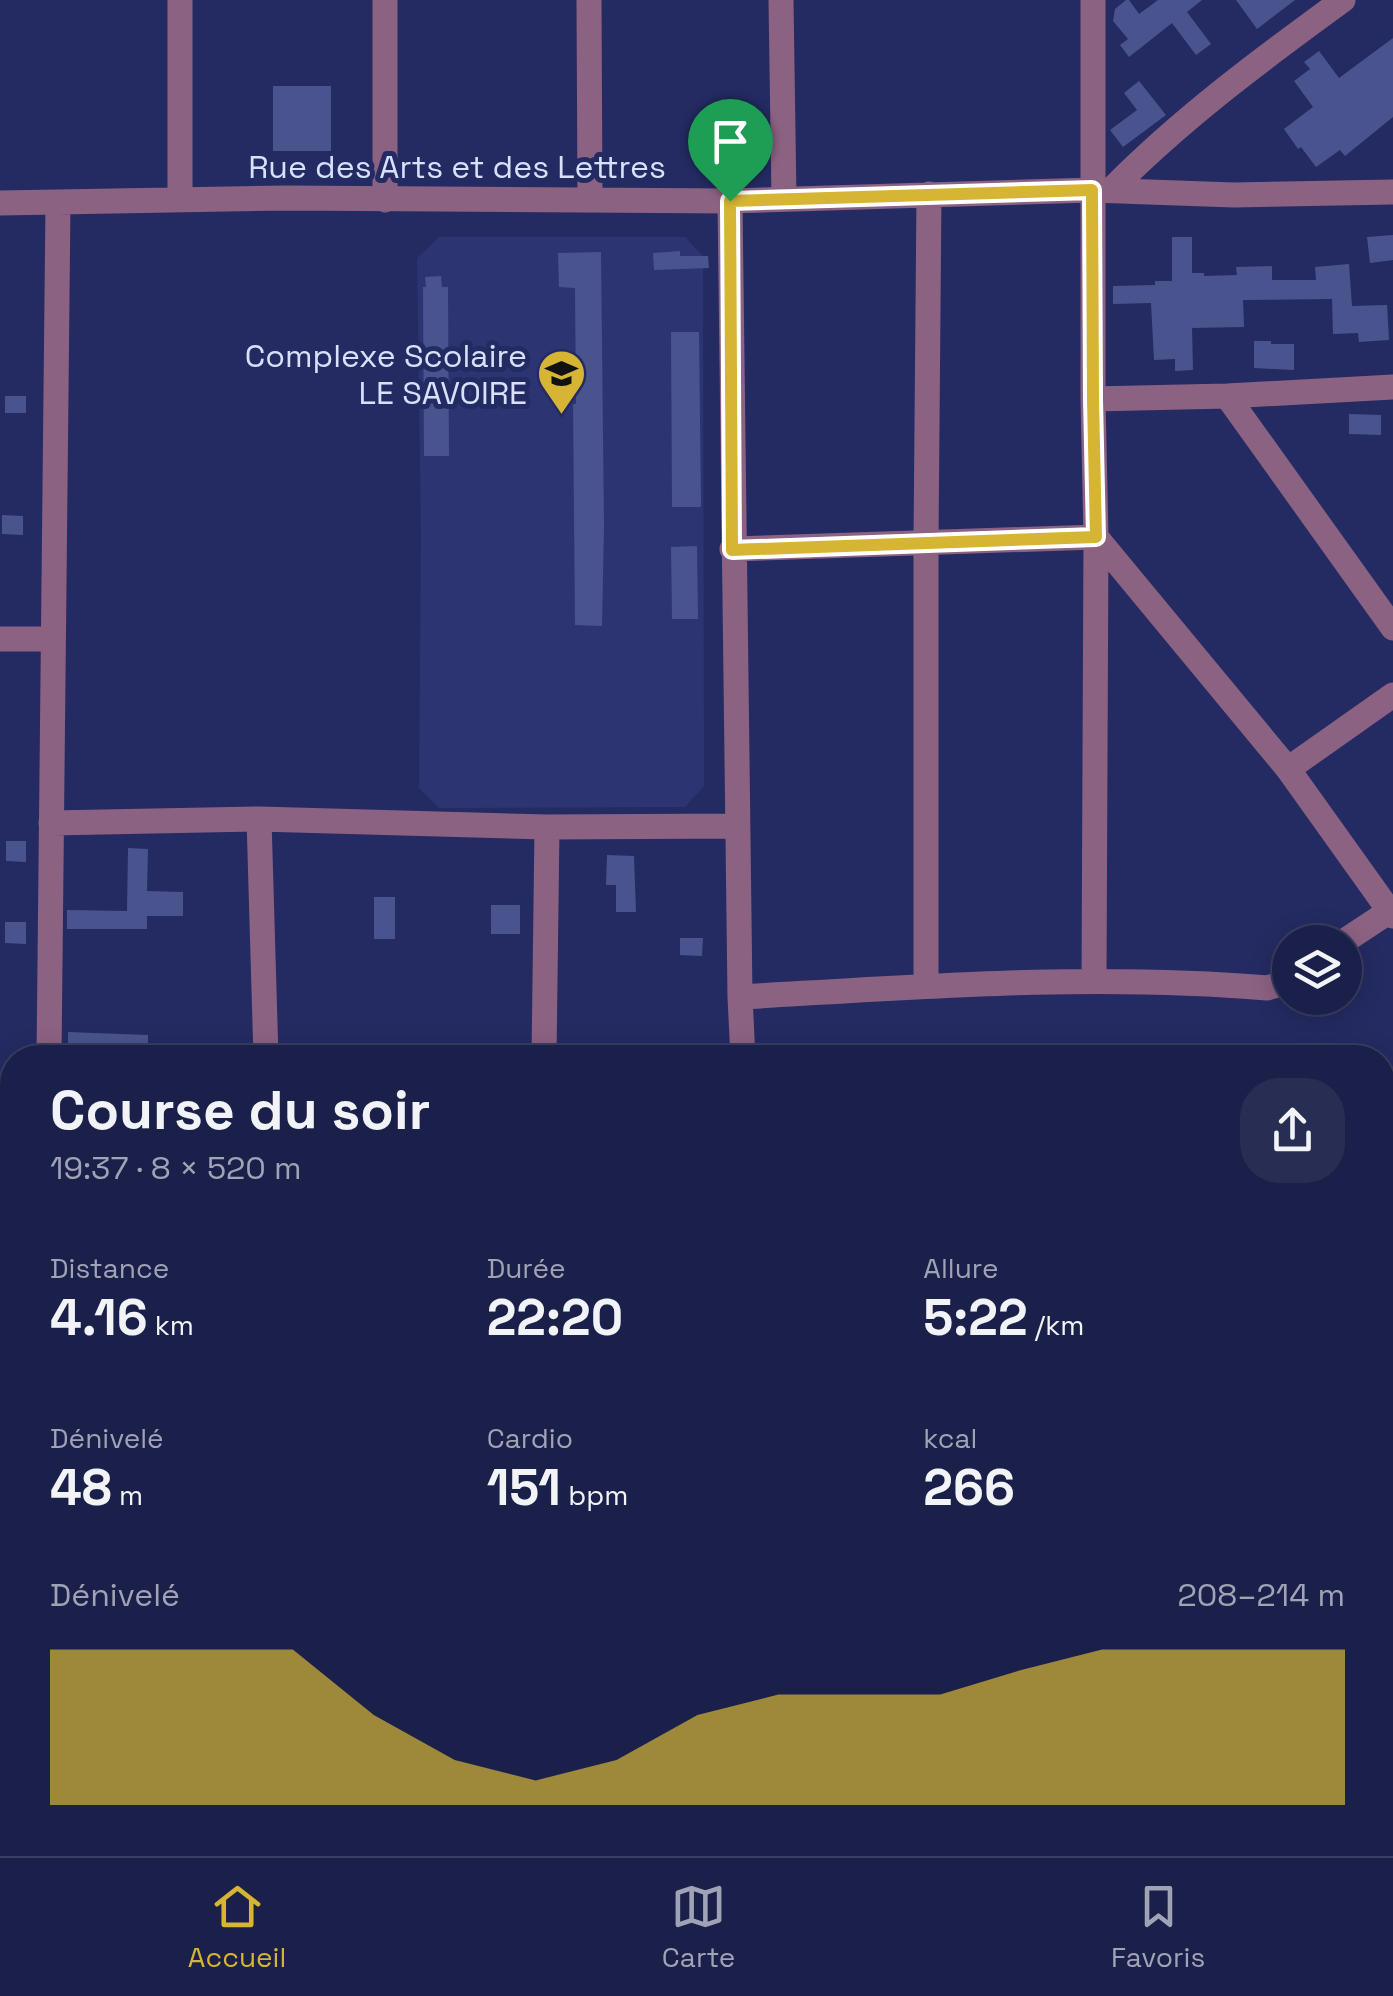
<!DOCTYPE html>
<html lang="fr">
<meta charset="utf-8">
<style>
:root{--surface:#1b204a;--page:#282d54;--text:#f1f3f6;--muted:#a0a3b5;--line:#393e62;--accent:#d6b534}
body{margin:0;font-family:"Space Grotesk",sans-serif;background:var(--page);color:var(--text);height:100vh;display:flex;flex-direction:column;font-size:38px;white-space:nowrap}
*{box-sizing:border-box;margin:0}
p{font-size:32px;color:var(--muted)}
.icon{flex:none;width:55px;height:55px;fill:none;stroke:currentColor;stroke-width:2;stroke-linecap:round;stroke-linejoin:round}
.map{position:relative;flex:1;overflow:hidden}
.panel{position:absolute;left:0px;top:1045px;width:1395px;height:812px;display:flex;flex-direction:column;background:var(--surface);border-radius:40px 40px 0 0;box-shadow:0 5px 25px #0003,0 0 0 2px var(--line)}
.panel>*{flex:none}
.fabs{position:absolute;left:1272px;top:925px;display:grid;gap:20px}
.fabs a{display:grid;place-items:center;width:90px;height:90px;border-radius:50%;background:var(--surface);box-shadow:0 5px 25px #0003,0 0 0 2px var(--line);font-size:50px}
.pin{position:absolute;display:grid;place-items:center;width:85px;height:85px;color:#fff;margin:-102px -42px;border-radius:50% 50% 50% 0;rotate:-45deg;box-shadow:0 0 10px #0007}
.pin .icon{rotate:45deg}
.round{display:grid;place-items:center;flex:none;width:105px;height:105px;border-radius:40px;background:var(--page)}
.headline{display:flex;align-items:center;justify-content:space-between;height:170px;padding:0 50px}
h1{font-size:55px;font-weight:800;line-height:75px}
.metrics{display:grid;grid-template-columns:repeat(3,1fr);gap:15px;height:170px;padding:10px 50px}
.metrics div{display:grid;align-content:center}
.metrics b{font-size:50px;font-weight:800}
.metrics small{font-size:28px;font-weight:400}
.metrics p{font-size:28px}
.chart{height:280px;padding:20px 50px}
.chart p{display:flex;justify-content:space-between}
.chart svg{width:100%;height:180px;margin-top:10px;fill:var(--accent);opacity:.7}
.tabs{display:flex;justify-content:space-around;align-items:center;height:140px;border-top:2px solid var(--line);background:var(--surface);font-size:28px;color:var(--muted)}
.tabs a{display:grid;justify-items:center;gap:5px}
.tabs .selected{color:var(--accent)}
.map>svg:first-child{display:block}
.built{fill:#2d3472}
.building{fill:#49548e}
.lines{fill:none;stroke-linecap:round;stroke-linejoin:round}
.minor{stroke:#8c6283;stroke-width:25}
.route-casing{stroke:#fff;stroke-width:20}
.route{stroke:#d6b534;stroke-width:12}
.labels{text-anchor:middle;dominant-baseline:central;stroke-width:10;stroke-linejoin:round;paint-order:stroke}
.street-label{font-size:32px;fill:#d8e0fb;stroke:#242b62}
.poi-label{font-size:32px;fill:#d8e0fb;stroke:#242b62;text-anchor:end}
</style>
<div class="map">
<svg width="1393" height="1856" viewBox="0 0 1393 1856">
<rect width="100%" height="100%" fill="#242b62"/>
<path class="built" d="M 439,237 L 685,237 L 703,256 L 704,786 L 685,807 L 439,808 L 419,788 L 421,534 L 417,258 Z
M 0,1782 L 12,1782 L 12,1845 L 367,1845 L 367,1856 L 0,1856 Z"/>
<path class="building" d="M 1126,0 L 1129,0 L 1139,14 L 1158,0 L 1202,0 L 1187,12 L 1211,44 L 1196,55 L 1172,23 L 1129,57 L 1120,45 L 1128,39 L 1113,21 L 1115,9 Z
M 1236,0 L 1295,0 L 1257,29 Z
M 1393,38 L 1393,117 L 1345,156 L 1340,150 L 1316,167 L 1301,147 L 1298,149 L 1284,129 L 1313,107 L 1294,81 L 1310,69 L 1304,62 L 1319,51 L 1339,78 Z
M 1139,81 L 1166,115 L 1123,147 L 1110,130 L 1137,110 L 1124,93 Z
M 273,86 L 331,86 L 331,151 L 273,151 Z
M 1393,235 L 1393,260 L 1370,263 L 1367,237 Z
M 1172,237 L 1192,237 L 1192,273 L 1204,273 L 1204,276 L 1237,275 L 1236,267 L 1272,266 L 1272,280 L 1316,280 L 1315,267 L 1349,264 L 1352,306 L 1387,305 L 1389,340 L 1359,342 L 1358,333 L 1333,334 L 1332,299 L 1243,300 L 1244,327 L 1192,328 L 1193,370 L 1175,371 L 1175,359 L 1154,360 L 1151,303 L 1113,304 L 1113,286 L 1155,285 L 1155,281 L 1172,281 Z
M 680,251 L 680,256 L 708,256 L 709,268 L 654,270 L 653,253 Z
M 601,252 L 604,526 L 602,626 L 575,625 L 573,404 L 576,404 L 575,288 L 559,287 L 558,253 Z
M 441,276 L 442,287 L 448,287 L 449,456 L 424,456 L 423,287 L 426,287 L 425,277 Z
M 671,332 L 699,332 L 701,507 L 672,507 Z
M 1254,341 L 1271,341 L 1271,344 L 1294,344 L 1294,370 L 1254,368 Z
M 5,396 L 26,396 L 26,413 L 5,413 Z
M 1349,414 L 1381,415 L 1381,435 L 1349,434 Z
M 2,515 L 23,516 L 23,535 L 2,534 Z
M 697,546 L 698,619 L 672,619 L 671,547 Z
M 6,841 L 26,841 L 26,862 L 6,861 Z
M 128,848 L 148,849 L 147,891 L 183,892 L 183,916 L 147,916 L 147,929 L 67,929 L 67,910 L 127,911 Z
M 607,855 L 634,856 L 636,912 L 616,912 L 616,885 L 606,885 Z
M 374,897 L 395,897 L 395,939 L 374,939 Z
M 491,905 L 520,905 L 520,934 L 491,934 Z
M 5,922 L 26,922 L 26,944 L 5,943 Z
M 680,938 L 703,938 L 702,956 L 680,955 Z
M 68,1032 L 148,1035 L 148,1053 L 68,1052 Z"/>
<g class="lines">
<path class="minor" d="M 180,0 L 180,199
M 385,0 L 385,200
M 589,0 L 590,200
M 781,0 L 784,199
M 1093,0 L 1093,399 L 1096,537 L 1094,981
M 1111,190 C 1182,118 1262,59 1343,0
M 730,201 L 740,997 L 743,1058
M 0,203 L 286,198 L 730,201 L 1092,190 L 1234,195 L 1393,192
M 1227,396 L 1393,628
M 1093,399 L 1227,396 L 1393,387
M 732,549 L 1096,537 L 1288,769 L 1393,916
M 0,639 L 53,639
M 1288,769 L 1393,695
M 259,819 L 266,1058
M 51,823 L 259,819 L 547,827 L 737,826
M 1343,942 L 1393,909
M 926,986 L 926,541 L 929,194
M 740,997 C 915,987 1092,973 1267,988 L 1277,985 L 1290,977
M 49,1058 L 58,203
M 544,1058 L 547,827
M 1382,1163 L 1393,1155
M 0,1202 L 12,1202
M 1382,1206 L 1393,1220
M 0,1407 L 12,1407
M 0,1582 L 12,1582
M 1382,1582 L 1393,1598
M 1382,1654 L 1393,1646
M 0,1764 L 12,1763
M 404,1845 L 404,1856
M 745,1845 L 745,1856
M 1332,1845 L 1341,1856
M 1391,1856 L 1393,1854"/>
</g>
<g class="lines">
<defs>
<path id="route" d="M 1092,190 L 1093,399 L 1096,537 L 732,550 L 730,201 Z"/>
</defs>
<use href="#route" class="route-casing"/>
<use href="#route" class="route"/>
</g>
<defs>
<symbol id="school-pin" viewBox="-11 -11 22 30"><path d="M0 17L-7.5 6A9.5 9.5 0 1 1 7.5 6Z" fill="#d6b534" stroke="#242b62"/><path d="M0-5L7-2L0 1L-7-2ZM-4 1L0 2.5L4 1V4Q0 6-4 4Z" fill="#111"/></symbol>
</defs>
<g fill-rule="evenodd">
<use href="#school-pin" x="534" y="346" width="55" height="75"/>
</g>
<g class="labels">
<g class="street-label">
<text x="457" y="167">Rue des Arts et des Lettres</text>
</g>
<g class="poi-label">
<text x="527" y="356">Complexe Scolaire<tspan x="527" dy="37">LE SAVOIRE</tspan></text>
</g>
</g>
</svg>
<div class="fabs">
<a><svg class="icon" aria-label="layers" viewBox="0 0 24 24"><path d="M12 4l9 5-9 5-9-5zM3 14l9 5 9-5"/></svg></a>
</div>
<div class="pin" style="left:730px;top:201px;background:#1e9e55"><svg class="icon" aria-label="arrive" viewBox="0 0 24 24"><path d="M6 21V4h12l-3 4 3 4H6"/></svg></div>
<section class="panel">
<div class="headline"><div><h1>Course du soir</h1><p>19:37 · 8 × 520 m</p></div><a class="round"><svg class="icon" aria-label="share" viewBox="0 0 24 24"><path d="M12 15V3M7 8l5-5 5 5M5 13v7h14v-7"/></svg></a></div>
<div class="metrics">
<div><p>Distance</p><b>4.16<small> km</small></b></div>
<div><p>Durée</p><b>22:20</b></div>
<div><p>Allure</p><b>5:22<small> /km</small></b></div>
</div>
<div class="metrics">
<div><p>Dénivelé</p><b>48<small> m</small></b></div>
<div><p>Cardio</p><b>151<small> bpm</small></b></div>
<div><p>kcal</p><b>266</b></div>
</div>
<div class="chart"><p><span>Dénivelé</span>208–214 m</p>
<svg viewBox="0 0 160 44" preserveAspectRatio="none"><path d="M0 44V6L10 6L20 6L30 6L40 22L50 33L60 38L70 33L80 22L90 17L100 17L110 17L120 11L130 6L140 6L150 6L160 6V44z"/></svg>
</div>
</section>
</div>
<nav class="tabs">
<a class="selected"><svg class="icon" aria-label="home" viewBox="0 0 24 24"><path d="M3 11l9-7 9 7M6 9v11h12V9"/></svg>Accueil</a>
<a><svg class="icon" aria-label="map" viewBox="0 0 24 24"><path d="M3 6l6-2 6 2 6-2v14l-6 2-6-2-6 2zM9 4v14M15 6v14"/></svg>Carte</a>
<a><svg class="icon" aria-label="saved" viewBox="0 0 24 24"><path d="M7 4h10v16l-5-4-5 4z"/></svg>Favoris</a>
</nav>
